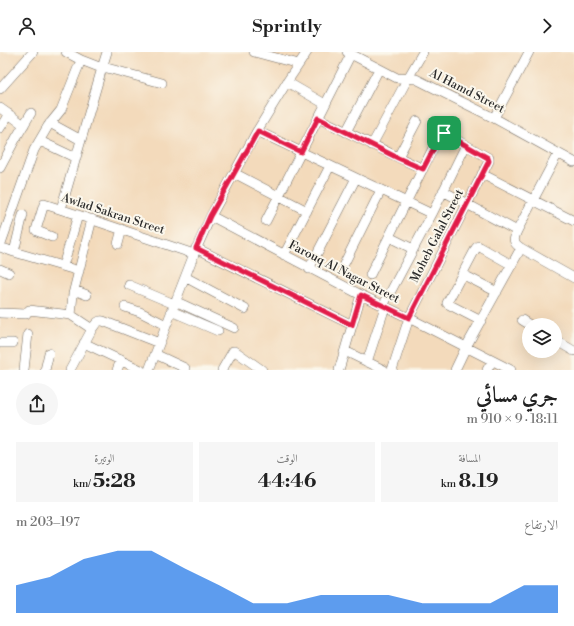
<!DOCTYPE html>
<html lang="ar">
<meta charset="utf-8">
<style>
:root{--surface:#fff;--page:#f6f6f6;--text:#222;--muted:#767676;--accent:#1a73e8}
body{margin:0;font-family:"Libre Bodoni",Amiri,serif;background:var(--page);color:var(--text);direction:rtl;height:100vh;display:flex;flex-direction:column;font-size:15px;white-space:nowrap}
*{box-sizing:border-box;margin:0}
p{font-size:13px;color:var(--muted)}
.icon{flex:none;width:22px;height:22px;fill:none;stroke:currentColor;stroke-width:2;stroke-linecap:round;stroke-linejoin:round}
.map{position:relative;height:318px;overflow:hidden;direction:ltr}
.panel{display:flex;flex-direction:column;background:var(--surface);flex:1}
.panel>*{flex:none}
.fabs{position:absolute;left:522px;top:266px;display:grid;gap:8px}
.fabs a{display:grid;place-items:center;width:40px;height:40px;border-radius:50%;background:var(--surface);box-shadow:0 4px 16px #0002;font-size:20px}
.pin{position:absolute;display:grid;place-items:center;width:34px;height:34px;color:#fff;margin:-17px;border-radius:8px;box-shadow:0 2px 6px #0006}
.round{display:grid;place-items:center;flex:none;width:42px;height:42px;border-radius:21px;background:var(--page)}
.summary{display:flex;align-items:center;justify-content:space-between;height:68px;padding:0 16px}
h1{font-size:22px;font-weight:700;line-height:30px}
.metrics{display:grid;grid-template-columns:repeat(3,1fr);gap:6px;height:68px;padding:4px 16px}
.metrics div{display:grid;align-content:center;border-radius:0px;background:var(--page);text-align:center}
.metrics b{font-size:20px;font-weight:700}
.metrics small{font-size:11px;font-weight:400}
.metrics p{font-size:11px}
.chart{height:112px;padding:8px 16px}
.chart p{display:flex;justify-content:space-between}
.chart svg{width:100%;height:72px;margin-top:4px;fill:var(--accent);opacity:.7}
header{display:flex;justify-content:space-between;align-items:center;height:52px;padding:0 16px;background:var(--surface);font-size:18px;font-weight:700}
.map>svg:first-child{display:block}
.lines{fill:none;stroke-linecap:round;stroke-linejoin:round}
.minor-casing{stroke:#71685d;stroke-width:10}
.minor{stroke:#fff;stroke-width:9}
.route-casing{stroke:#fff;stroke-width:8}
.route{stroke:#e11d48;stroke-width:5}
.labels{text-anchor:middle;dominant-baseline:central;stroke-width:4;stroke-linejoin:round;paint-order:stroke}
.street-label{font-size:12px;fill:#2b2b2b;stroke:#fbf7ec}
</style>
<header><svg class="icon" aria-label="forward" viewBox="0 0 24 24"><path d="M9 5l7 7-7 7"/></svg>Sprintly<svg class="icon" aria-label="person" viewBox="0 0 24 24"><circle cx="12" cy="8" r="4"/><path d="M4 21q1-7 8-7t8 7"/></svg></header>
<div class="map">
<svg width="574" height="318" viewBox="0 0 574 318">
<rect width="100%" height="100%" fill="#fbf7ec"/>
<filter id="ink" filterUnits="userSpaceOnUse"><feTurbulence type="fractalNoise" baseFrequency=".025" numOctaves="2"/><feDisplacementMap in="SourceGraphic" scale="8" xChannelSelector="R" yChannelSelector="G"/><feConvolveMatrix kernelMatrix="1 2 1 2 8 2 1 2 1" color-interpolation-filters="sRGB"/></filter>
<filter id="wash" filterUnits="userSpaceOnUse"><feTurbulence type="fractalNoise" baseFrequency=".012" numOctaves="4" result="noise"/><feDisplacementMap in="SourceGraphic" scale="16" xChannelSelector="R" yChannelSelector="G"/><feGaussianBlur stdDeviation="0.9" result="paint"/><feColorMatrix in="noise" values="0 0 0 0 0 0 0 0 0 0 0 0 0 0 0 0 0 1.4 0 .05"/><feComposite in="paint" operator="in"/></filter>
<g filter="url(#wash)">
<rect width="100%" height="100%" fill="#f3dabb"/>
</g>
<g filter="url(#ink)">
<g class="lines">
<defs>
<path id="minor" d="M 66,0 L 81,8 L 99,15 L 107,16 L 162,31
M 254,0 L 299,12
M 347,0 L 397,26 L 416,27 L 494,66 L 574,110
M 287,30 L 325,52
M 0,37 L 33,0
M 0,56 L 24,73
M 318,66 L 398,105 L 423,117
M 494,66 L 529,0
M 50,71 L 81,88
M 0,76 L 9,62
M 257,79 L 432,162
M 346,80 L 379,17
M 40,89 L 76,106
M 372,93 L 408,26 L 423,0
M 558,101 L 517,179 C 513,188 513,191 521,196 L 574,226
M 398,105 L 417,69
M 0,116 L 16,86 L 31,61
M 234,121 L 307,159
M 482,122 L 574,169
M 443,139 L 517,179
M 61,157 L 102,16 L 107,0
M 211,164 L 361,243 L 409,266 L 511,318
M 266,169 L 351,2
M 52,185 L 37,179 L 36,178 L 44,152 L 78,163 L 194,202
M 389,185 L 413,197
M 118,192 L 122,177
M 0,194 L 34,98 L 48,74 L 61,58 L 81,8
M 0,195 L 14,200 L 79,219
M 196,196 L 352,273
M 14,200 L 23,163
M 284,203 L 330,114
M 344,212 L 381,138
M 63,214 L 78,163
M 0,217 L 9,221
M 309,217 L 356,126
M 462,222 L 497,240
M 370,223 L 440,82 L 443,81 L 446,82 L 489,106 L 489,109 L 409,266 L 392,318
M 185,225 L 245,257
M 129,233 L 174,252
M 74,238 L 87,243
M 175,249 L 234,276
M 383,254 L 432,162 L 466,93
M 125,255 L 140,260 L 166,273
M 171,259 L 218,279
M 0,261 L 26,262 L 29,258 L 71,263 L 92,277
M 71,263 L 73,242 L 92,167
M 522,268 L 530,273
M 481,269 L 448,252 L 447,251 L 476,196 L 478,194 L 480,195 L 512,213
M 555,288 L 574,299
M 0,291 L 13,291
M 84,291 L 141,318
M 345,299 L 384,318
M 155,302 L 185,316
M 367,310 L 385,255
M 24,318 L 28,282
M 45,318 L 49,301
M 70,318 L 92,277 C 95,273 97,268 103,269 L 159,291
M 117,318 L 121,308
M 149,318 L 194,202 L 211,164 L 257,79 L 287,30 L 307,0
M 222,318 L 233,299 L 235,299 L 262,318
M 339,318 L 361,243
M 455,318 L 466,295 L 521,196
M 487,318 L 492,309"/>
</defs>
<use href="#minor" class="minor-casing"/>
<use href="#minor" class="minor"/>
</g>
</g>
<g class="lines" filter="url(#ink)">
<defs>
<path id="route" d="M 318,66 L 398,106 L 423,117 L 442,81 L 446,82 L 488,106 L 489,109 L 409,266 L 361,243 L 352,273 L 196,196 L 210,164 L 258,79 L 301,100 Z"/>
</defs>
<use href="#route" class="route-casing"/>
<use href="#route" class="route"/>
</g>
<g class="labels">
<g class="street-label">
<text transform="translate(467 39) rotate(27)">Al Hamd Street</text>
<text transform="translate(113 162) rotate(18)">Awlad Sakran Street</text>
<text transform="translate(437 184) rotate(-63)">Moheb Galal Street</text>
<text transform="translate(344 220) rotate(27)">Farouq Al Nagar Street</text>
</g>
</g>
</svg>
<div class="fabs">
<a><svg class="icon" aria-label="layers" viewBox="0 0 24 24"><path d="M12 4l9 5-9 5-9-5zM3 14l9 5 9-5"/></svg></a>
</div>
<div class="pin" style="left:444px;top:81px;background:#1e9e55"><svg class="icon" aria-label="arrive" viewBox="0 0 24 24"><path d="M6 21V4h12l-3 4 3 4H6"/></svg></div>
</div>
<section class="panel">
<div class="summary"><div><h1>جري مسائي</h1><p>18:11 · 9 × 910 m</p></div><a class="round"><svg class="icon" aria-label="share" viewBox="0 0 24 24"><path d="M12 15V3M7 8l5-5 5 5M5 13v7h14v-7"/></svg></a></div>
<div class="metrics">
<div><p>المسافة</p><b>8.19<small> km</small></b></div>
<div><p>الوقت</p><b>44:46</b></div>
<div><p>الوتيرة</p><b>5:28<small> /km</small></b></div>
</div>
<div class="chart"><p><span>الارتفاع</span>197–203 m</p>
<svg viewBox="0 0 160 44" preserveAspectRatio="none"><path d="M0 44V27L10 22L20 11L30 6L40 6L50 17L60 27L70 38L80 38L90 33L100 33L110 33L120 38L130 38L140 38L150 27L160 27V44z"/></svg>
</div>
</section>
